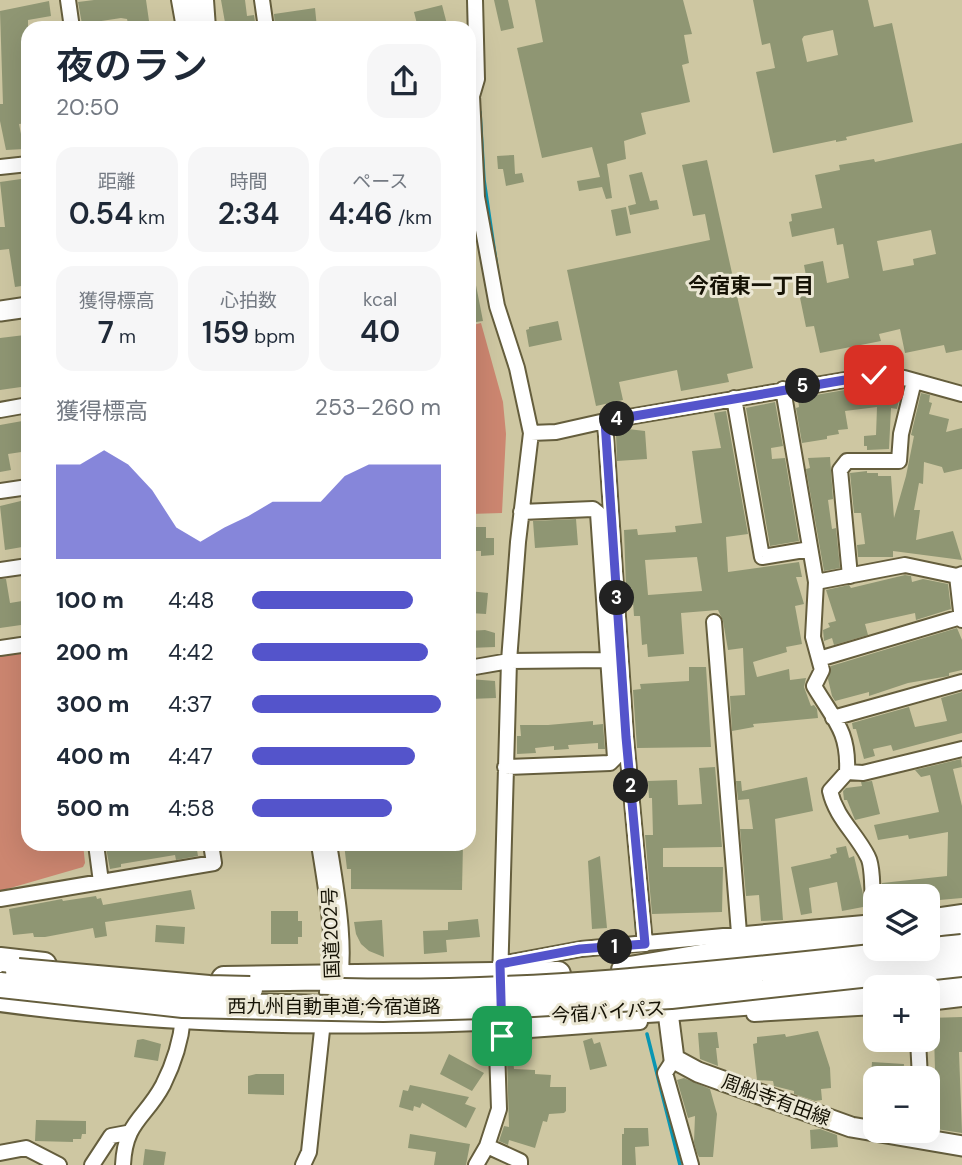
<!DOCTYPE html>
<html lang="ja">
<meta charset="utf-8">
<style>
:root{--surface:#fff;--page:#f6f6f7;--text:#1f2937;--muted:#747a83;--accent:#5454cb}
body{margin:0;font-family:"DM Sans","Noto Sans JP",sans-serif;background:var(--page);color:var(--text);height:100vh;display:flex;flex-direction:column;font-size:26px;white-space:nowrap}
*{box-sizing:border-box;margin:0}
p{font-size:23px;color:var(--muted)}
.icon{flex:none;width:38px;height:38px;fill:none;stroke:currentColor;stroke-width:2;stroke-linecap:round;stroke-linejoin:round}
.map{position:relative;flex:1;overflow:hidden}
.panel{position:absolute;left:21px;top:21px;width:455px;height:830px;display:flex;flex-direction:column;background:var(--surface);border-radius:21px;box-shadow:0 7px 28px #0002}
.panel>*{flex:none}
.fabs{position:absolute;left:863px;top:884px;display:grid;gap:14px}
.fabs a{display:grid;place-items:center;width:77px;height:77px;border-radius:14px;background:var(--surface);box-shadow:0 7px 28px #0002;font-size:35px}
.pin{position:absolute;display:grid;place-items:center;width:60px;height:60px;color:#fff;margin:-30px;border-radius:14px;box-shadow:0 4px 10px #0006}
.km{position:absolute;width:35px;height:35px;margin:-18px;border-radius:50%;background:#222;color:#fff;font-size:19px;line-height:35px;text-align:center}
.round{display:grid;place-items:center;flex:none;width:74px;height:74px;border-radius:21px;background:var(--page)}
.overview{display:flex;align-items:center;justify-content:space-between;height:119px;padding:0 35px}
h1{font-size:38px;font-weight:600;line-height:52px}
.figures{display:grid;grid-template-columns:repeat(3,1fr);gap:10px;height:119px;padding:7px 35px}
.figures div{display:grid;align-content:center;border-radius:18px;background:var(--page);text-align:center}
.figures b{font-size:30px;font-weight:600}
.figures small{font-size:19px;font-weight:400}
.figures p{font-size:19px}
.chart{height:196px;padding:14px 35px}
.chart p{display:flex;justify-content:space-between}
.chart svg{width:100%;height:126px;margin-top:7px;fill:var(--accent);opacity:.7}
ul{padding:0 35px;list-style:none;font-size:23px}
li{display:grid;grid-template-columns:112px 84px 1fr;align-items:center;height:52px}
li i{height:18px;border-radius:9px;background:var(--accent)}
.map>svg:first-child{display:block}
.green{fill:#cc8670}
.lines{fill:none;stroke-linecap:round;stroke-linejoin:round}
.stream{stroke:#0a96b2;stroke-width:3.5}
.building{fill:#8f9673;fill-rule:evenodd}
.street-casing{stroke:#655e3d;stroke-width:18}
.secondary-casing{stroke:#655e3d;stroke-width:23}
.highway-casing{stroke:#655e3d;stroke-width:28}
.street{stroke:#fff;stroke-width:14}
.secondary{stroke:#fff;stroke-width:19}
.highway{stroke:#fff;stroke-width:24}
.highway-bridge-casing{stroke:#655e3d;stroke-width:28;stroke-linecap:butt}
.highway-bridge{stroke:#fff;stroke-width:24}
.route-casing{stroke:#fff;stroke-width:14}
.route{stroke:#5454cb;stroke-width:9}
.labels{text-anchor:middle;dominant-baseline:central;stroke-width:6;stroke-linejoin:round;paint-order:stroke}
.street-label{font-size:19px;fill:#151205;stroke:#ebe7d4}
.neighbourhood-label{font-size:21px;font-weight:bold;fill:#151205;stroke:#ebe7d4}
</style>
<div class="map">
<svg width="962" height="1165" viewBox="0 0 962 1165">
<rect width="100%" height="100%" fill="#cec7a2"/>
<path class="green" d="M 481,323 L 503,402 L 506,434 L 502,513 L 469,514 L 469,326 Z
M 28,651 L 28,844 L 83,844 L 85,863 L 83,867 L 0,891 L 0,656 Z"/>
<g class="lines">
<path class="stream" d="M 480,112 L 484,180 L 498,275
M 636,921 L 637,933
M 647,1034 L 680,1165"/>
</g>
<path class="building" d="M 94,0 L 146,0 L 150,28 L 129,28 L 127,19 L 121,18 L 82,24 L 78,2 Z
M 221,0 L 245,0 L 247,16 L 254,15 L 256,28 L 226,28 Z
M 494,0 L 508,0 L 514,28 L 501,31 Z
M 535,0 L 683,0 L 692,34 L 684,35 L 689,63 L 682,65 L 690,102 L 641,113 L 646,134 L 624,141 L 626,159 L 607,164 L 612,198 L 606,199 L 602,187 L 579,191 L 577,181 L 600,177 L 592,147 L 542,158 L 517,48 L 543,42 Z
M 753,0 L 868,0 L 874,27 L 892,23 L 913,122 L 846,137 L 847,140 L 836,142 L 836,140 L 773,153 L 756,72 L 775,68 L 770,43 L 762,45 ZM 833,30 L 838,55 L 807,62 L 802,39 L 804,36 Z
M 49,1 L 51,16 L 28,20 L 28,123 L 19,124 L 24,149 L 6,150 L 0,121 L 0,104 L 3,104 L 0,11 Z
M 442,5 L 448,28 L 418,28 L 414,12 Z
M 315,8 L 317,28 L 275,28 L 274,14 Z
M 962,143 L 962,350 L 946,353 L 944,345 L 905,353 L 900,329 L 879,334 L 881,341 L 820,353 L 814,326 L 806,327 L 798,288 L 802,287 L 801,282 L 807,281 L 804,265 L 823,261 L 827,283 L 849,278 L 843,244 L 837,245 L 834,228 L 792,237 L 789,222 L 792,221 L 791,214 L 822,208 L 815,175 L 840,170 L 839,165 L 874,159 L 875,162 ZM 931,230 L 936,254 L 913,259 L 914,265 L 883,271 L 877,241 Z
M 514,155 L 515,174 L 522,173 L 524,182 L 506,186 L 503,169 L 498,169 L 497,156 Z
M 707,160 L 753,368 L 727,374 L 729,382 L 681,391 L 677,370 L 619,382 L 623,400 L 596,406 L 567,270 L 710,240 L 705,214 L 693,216 L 682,165 Z
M 642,172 L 650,201 L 657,200 L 659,209 L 630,215 L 628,206 L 636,204 L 629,175 Z
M 28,178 L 28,285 L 15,287 L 9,249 L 0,250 L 0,227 L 5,227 L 0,182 Z
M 626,207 L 631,233 L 616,236 L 611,210 Z
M 469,275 L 474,275 L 483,321 L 469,323 Z
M 558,321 L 562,340 L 529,347 L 526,330 L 529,329 L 529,327 Z
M 25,335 L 28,335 L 28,356 L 23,357 L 28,386 L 0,390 L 0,338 Z
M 874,385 L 902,387 L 897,409 L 891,408 L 889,449 L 867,450 L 867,446 L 864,446 L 864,436 L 876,435 L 877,407 L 845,411 L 848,429 L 838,430 L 839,434 L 827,436 L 827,439 L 802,443 L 796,408 L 799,407 L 798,398 Z
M 921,393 L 930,395 L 929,402 L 932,403 L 929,414 L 949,419 L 946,432 L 962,428 L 962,469 L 944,473 L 942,467 L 924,462 L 923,484 L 919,483 L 914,510 L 920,510 L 916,540 L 953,531 L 962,560 L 893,551 L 893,557 L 858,557 L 857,545 L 865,544 L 861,513 L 854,513 L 850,473 L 867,471 L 867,473 L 878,473 L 878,476 L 891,476 L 894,518 L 906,476 L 914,436 L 911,435 Z
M 775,402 L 783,446 L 771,448 L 772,459 L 785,458 L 799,541 L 770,546 L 746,408 Z
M 726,411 L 748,534 L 726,537 L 728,572 L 799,562 L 802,577 L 796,577 L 804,604 L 795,606 L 802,644 L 786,647 L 787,652 L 753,662 L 757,677 L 789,669 L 790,680 L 806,678 L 804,687 L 811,706 L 814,705 L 817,709 L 818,718 L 753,724 L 754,727 L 732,731 L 730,696 L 745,695 L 743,648 L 728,650 L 723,621 L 718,610 L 681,613 L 684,654 L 648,657 L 647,644 L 642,645 L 640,616 L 634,616 L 632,588 L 626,588 L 624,530 L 637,529 L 638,535 L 676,532 L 675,526 L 702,523 L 692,451 L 721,448 L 714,413 ZM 697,557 L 702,591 L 648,595 L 645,560 Z
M 28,420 L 28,451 L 8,454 L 11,470 L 0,472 L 0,425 Z
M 628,429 L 645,431 L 647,459 L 617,461 L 616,434 Z
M 830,457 L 833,499 L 828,500 L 832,529 L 836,528 L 840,568 L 824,571 L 806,469 L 810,468 L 808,458 Z
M 25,500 L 28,546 L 5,550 L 0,506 Z
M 576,519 L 578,545 L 535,548 L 533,521 Z
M 469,527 L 486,527 L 486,538 L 494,538 L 494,555 L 481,556 L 481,551 L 470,551 Z
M 905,575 L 911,576 L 912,582 L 923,579 L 948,584 L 951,609 L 916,620 L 915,613 L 865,624 L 868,635 L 834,645 L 832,638 L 824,641 L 823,630 L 830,627 L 828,623 L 836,621 L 826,590 L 849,585 L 851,588 Z
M 0,579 L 6,579 L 10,603 L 28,600 L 28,624 L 0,628 Z
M 469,591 L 488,593 L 486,614 L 469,613 Z
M 957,628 L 962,640 L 962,670 L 949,673 L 949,676 L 908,683 L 869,696 L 869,692 L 835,701 L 832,696 L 828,679 L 831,666 Z
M 485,630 L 495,633 L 495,647 L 469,648 L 469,631 Z
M 689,667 L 706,667 L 711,747 L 637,748 L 633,690 L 641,689 L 640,684 L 689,681 Z
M 469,679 L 495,681 L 496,698 L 469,699 Z
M 962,692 L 962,733 L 893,751 L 891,745 L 873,749 L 875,756 L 864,759 L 856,729 L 853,729 L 852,723 L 909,707 L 915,727 L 947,721 L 941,698 Z
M 593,721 L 593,725 L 603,724 L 605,749 L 598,749 L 598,743 L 568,745 L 569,749 L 554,750 L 554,746 L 535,748 L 536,753 L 517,754 L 517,736 L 521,736 L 520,725 L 548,725 Z
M 961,759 L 962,767 L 953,769 L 962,806 L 962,898 L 928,901 L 928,896 L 882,896 L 882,883 L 947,876 L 948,832 L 909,839 L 908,835 L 878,840 L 874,825 L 939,812 L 930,775 L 921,777 L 915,770 Z
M 715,767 L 722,847 L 663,848 L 663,867 L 723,867 L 722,912 L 652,914 L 645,835 L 653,835 L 652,798 L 649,798 L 648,781 L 677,780 L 678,805 L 702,804 L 699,768 Z
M 807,777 L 813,811 L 775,819 L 783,920 L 761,921 L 759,895 L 746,896 L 740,829 L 753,829 L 749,799 L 738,800 L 736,781 L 741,781 L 742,791 Z
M 872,781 L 880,814 L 855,820 L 847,800 L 844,800 L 843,791 L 846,788 L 862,786 L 861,782 Z
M 133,844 L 134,848 L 161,844 L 196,844 L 198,856 L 176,860 L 175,855 L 121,864 L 121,867 L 110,869 L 106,848 Z
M 344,844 L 463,844 L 462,890 L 351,889 L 351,869 L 347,869 Z
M 846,846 L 849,858 L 854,856 L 863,894 L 863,907 L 842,911 L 837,882 L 809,888 L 812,913 L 801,915 L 791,867 L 831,858 L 830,855 L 837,853 L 836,848 Z
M 600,856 L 607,928 L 592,929 L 588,861 Z
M 191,890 L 195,909 L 105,922 L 107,936 L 95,938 L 93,928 L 45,937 L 34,937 L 33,933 L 13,935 L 9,909 L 62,899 L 63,901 L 96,896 L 97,899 L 101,898 L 103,905 Z
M 271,911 L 298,911 L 298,921 L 302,921 L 302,937 L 298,937 L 298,944 L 271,944 Z
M 478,919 L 480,937 L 446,940 L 447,952 L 424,954 L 423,931 L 448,930 L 448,922 Z
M 382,920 L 384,957 L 369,951 L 361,944 L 356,934 L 354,922 Z
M 156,925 L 185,927 L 184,944 L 155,942 Z
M 962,1017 L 962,1052 L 959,1052 L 962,1133 L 930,1128 L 933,1097 L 928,1096 L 929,1069 L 935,1070 L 934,1034 L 928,1034 L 928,1018 Z
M 818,1031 L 830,1068 L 831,1088 L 821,1089 L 822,1100 L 815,1101 L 794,1094 L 794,1091 L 774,1086 L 773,1081 L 757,1080 L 753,1044 L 757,1043 L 757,1037 L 785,1034 L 786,1037 Z
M 717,1032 L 719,1048 L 716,1048 L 718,1066 L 700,1059 L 698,1033 Z
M 592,1038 L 594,1044 L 600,1042 L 607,1066 L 590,1070 L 583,1041 Z
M 143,1039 L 161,1044 L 158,1061 L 134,1057 L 137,1040 Z
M 449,1054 L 484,1073 L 472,1091 L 440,1074 Z
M 507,1058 L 513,1058 L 514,1069 L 535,1070 L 535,1074 L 551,1075 L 550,1087 L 566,1087 L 566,1111 L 564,1113 L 549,1114 L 547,1122 L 543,1121 L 535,1148 L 509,1140 L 508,1145 L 499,1141 L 504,1126 L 509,1127 Z
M 872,1062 L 904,1064 L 903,1076 L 885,1075 L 885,1078 L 871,1078 Z
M 256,1074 L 284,1074 L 284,1095 L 248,1094 L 248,1076 Z
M 684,1078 L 710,1089 L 717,1114 L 713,1157 L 699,1157 L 697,1153 L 694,1142 L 695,1116 L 688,1118 L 677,1080 Z
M 410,1085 L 469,1097 L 465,1104 L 476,1108 L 466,1128 L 422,1103 L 420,1108 L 414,1106 L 413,1111 L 399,1107 L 403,1090 L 408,1091 Z
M 865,1090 L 875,1090 L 875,1115 L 864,1114 Z
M 36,1120 L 86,1121 L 86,1134 L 82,1134 L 81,1139 L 73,1139 L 73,1142 L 35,1141 Z
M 624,1128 L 648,1128 L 649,1146 L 635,1147 L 636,1165 L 622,1165 L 622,1134 L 624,1134 Z
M 820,1129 L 837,1135 L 838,1147 L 811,1149 L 810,1130 Z
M 410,1134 L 470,1144 L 466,1165 L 434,1165 L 436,1152 L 408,1148 Z
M 145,1149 L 166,1152 L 164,1165 L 143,1165 Z"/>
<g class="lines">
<defs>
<path id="street" d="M 68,0 L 72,28
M 179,0 L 184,28
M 206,0 L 208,28
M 262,0 L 266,28
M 475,0 L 477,79 L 472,96 L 477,197 L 497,306 L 517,368 L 531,433 L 518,542 L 509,661 L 500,981
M 0,167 L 28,164
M 783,389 L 816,582 L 813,637 L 822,670 L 814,686 C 834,720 849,731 847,772 L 863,773 L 962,749
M 734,398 L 762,557 L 810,549
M 0,410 L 28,405
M 605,421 L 626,737 L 645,944
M 531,433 L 556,432 L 605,421 L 874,375 L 904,378 L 962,394
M 0,491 L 28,487
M 0,570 L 28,566
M 850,576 L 840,470 L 847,461 L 899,461 L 901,434 L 914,381
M 957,576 L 962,620
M 816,582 L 905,565 L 957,576 L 962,574
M 714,622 L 739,933
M 0,648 L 28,644
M 819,659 L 961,617
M 469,668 L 509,661 L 608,660
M 833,718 L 962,682
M 505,767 L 610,763 L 615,758 L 598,513 L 593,509 L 521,512
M 847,772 L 830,791 C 836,818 856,833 868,857 C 874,868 872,906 873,922
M 96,844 L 101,882
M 0,899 L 214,863 L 211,844
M 928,917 L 962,912
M 501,964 L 581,949 L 875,922
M 928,1003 L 962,999
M 754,1014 L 875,1007
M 502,1036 L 506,1040 L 515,1040 L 530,1030 L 640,1022
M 918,1040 L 920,1078
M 674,1059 L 665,1073 L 691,1165
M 487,1146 L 520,1161 L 520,1165
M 0,1153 L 26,1148 L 59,1165
M 92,1165 L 111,1136 L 127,1133
M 123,1165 C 125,1121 145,1119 163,1085 C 174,1063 181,1041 183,1018
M 303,1165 L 309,1152 L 323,1021
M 476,1165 L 487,1146 L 499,1109 L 497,1049 L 502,1036 L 501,1011"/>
<path id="secondary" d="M 0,311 L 28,307
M 669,1020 L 674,1059 L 698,1072 L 851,1127 L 962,1146"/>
<path id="highway" d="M 192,0 L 197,28
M 324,844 C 330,883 344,954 332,992
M 928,931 L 962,927
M 0,960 L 44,965
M 624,970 L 767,946 L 875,935
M 224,979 L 558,974
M 928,990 L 962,986
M 0,999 C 220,1029 442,1023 663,1009
M 664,1009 L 875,993"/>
</defs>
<use href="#street" class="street-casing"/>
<use href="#secondary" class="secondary-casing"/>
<use href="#highway" class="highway-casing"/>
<use href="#street" class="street"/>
<use href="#secondary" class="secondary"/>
<use href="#highway" class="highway"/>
<defs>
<path id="highway-bridge" d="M 18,971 L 209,988 L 250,989
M 0,985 L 183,1005 L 383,1009 L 516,1005 L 671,996 L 962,964
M 343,991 C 549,996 757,969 962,947"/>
</defs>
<use href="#highway-bridge" class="highway-bridge-casing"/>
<use href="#highway-bridge" class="highway-bridge"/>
</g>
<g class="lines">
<defs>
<path id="route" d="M 502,1036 L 500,964 L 580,949 L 645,944 L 626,737 L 605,421 L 874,375"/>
</defs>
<use href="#route" class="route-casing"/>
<use href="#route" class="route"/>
</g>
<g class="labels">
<g class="street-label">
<text transform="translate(331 933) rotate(-92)">国道202号</text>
<text x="334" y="1006">西九州自動車道;今宿道路</text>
<text transform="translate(608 1012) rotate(-4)">今宿バイパス</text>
<text transform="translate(776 1100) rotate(20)">周船寺有田線</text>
</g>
<g class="neighbourhood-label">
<text x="751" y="286">今宿東一丁目</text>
</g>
</g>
</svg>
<div class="fabs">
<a><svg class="icon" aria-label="layers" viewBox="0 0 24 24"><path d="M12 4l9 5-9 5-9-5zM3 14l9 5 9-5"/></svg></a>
<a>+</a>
<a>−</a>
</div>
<div class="pin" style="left:502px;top:1036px;background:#1e9e55"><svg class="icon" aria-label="arrive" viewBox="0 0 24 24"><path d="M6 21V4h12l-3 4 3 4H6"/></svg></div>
<div class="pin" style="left:874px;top:375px;background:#d93025"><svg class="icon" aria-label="check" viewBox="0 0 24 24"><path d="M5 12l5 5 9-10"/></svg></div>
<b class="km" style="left:615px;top:947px">1</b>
<b class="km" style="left:631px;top:786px">2</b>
<b class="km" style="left:617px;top:598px">3</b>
<b class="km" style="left:617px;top:419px">4</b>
<b class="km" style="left:803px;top:386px">5</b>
<section class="panel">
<div class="overview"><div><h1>夜のラン</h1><p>20:50</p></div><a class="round"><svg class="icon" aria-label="share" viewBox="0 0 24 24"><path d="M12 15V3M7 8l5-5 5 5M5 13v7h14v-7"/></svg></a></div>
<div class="figures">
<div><p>距離</p><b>0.54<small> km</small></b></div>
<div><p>時間</p><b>2:34</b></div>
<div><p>ペース</p><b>4:46<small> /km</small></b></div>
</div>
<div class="figures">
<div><p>獲得標高</p><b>7<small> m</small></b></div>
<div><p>心拍数</p><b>159<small> bpm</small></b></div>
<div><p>kcal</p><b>40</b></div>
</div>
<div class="chart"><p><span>獲得標高</span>253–260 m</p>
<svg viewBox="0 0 160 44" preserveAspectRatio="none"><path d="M0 44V11L10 11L20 6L30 11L40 20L50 33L60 38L70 33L80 29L90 24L100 24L110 24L120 15L130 11L140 11L150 11L160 11V44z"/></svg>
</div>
<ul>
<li><b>100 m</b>4:48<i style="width:85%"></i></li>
<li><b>200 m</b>4:42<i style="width:93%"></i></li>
<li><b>300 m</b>4:37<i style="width:100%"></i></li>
<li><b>400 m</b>4:47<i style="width:86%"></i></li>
<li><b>500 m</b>4:58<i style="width:74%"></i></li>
</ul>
</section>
</div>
